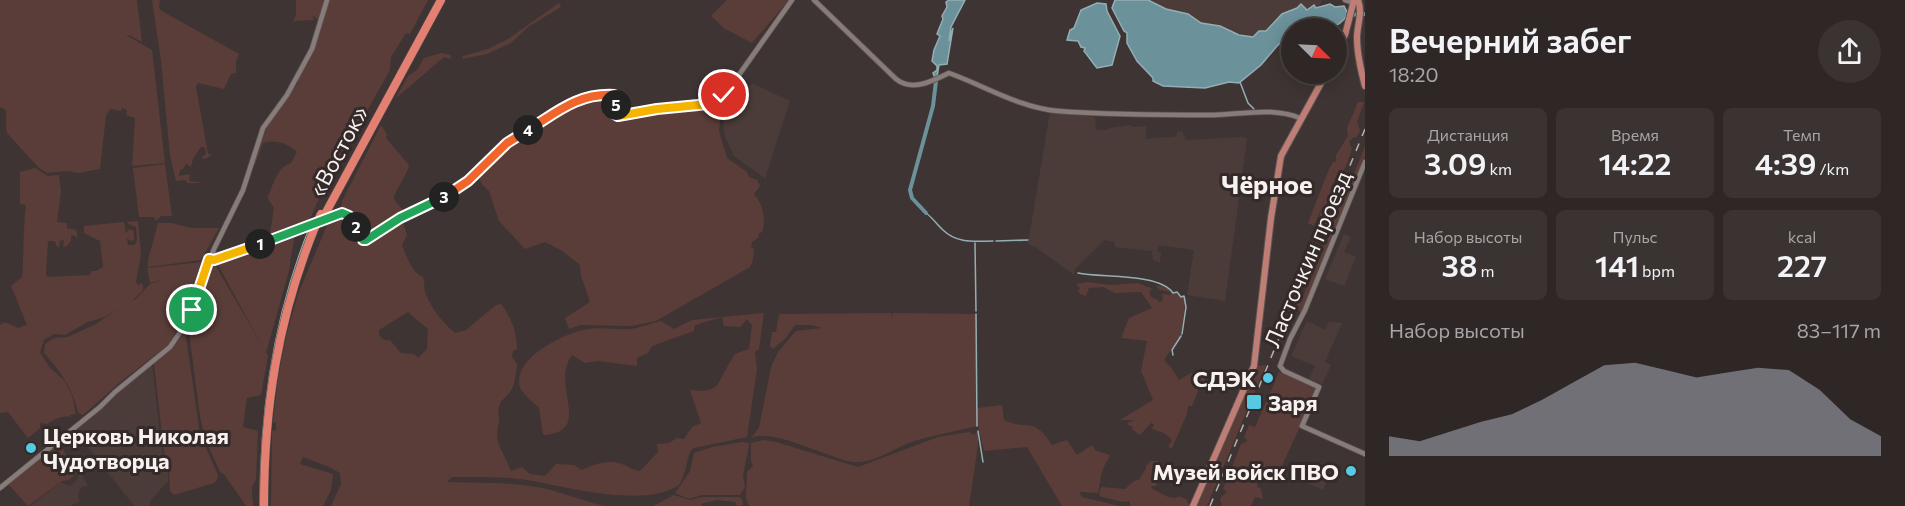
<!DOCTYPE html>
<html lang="ru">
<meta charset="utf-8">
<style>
:root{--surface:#2e2726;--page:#3a3332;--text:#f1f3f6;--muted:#a7a5a7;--line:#494443;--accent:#8c9099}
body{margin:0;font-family:Commissioner,sans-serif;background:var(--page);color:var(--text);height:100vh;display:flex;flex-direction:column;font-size:22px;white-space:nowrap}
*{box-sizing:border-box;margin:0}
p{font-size:20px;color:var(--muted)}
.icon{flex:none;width:33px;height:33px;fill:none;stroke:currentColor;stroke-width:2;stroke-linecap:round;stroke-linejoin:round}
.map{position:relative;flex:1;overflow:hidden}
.drawer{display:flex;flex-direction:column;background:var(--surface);width:540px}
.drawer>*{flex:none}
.needle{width:39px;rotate:114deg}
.buttons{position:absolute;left:1281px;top:18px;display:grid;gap:12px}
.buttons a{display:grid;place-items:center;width:66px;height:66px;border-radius:50%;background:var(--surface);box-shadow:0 3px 15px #0003,0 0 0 2px var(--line);font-size:30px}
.pin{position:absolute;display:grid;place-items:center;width:51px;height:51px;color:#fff;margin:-26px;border:3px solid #fff;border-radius:50%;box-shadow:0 2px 6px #0007}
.km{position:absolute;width:30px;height:30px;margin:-15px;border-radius:50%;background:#222;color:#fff;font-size:16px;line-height:30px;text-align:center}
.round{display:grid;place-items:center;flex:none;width:63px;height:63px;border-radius:32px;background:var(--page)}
.overview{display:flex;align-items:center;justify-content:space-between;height:102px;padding:0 24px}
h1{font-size:33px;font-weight:600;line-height:45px}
.metrics{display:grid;grid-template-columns:repeat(3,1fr);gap:9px;height:102px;padding:6px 24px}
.metrics div{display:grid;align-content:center;border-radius:9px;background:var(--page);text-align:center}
.metrics b{font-size:30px;font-weight:600}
.metrics small{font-size:16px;font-weight:400}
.metrics p{font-size:16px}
.chart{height:168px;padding:12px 24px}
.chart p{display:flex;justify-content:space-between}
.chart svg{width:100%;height:108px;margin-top:6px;fill:var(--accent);opacity:.7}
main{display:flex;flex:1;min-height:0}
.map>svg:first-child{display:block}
.built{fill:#4c3c39}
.green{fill:#5a3d38;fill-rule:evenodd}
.water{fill:#6b919b;stroke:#95aeb4;stroke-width:1.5}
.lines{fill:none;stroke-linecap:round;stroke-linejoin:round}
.stream{stroke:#95aeb4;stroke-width:1.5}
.river{stroke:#6b919b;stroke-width:4}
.minor-casing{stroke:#5b5352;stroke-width:6}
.major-casing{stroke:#5b5352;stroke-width:8}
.highway-casing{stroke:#5b5352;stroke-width:9}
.minor{stroke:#877c7a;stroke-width:4.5}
.major{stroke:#bf7e75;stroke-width:6}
.highway{stroke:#e48071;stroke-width:8}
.rail{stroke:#b8b1b0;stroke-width:1.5;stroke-dasharray:8 8;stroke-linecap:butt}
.highway-bridge-casing{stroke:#5b5352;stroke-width:9;stroke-linecap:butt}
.highway-bridge{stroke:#e48071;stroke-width:8}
.split-1-casing{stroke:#fff;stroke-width:12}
.split-2-casing{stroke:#fff;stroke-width:12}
.split-3-casing{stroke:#fff;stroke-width:12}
.split-4-casing{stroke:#fff;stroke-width:12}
.split-5-casing{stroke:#fff;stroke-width:12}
.split-6-casing{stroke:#fff;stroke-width:12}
.split-1{stroke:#f5b400;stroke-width:8}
.split-2{stroke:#22a559;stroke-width:8}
.split-3{stroke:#22a559;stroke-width:8}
.split-4{stroke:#f0652b;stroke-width:8}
.split-5{stroke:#f0652b;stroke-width:8}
.split-6{stroke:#f5b400;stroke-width:8}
.poi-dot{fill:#58c9e3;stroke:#332a29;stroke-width:2}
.labels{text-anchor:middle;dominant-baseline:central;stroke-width:6;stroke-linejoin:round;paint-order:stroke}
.street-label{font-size:22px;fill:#f7f1f0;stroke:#332a29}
.poi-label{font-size:22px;font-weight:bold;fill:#f7f1f0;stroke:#332a29;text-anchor:end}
.quarter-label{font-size:26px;font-weight:bold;fill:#f7f1f0;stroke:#332a29}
</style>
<main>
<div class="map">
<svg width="1365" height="506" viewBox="0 0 1365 506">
<rect width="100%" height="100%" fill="#3e3433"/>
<path class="built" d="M 1148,0 L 1322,0 L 1318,8 L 1314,5 L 1307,10 L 1303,8 L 1294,8 L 1282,16 L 1266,31 L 1259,31 L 1256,36 L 1253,37 L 1201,23 L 1182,13 L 1163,9 Z
M 734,80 L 750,86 L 752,83 L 790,101 L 766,175 L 766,179 L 734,156 L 725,137 L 721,105 Z
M 1050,112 L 1095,117 L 1096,130 L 1108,130 L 1110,128 L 1129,125 L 1134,127 L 1146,126 L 1146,139 L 1167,137 L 1168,139 L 1170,137 L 1177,137 L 1177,132 L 1182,131 L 1186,140 L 1243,137 L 1247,139 L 1225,301 L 1187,295 L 1194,250 L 1159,245 L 1157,251 L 1161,252 L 1160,263 L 1153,260 L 1152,251 L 1115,247 L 1115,242 L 1104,240 L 1075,269 L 1074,275 L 1037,248 L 1028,244 Z
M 1344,234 L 1351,237 L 1344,252 L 1356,257 L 1344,286 L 1325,279 Z
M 1307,321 L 1325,330 L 1329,322 L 1342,323 L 1325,362 L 1331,365 L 1322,384 L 1309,379 L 1315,366 L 1291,356 Z
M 152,364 L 162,451 L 168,468 L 168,481 L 150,501 L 150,506 L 134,506 L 88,447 L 89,446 L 85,441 L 83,442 L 74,430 Z
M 1324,463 L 1333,467 L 1323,490 L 1307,483 L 1315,464 Z
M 80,471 L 88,486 L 82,487 L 79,491 L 78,496 L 80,501 L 70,506 L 30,506 L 61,482 L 70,486 L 77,480 Z"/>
<path class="green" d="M 0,0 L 137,0 L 142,42 L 129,35 L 126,35 L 152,50 L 165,163 L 132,166 L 135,118 L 126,115 L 127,110 L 122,108 L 121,111 L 110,109 L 106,116 L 100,169 L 79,173 L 68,171 L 47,173 L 39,168 L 7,133 L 6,127 L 6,110 L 0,107 Z
M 152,0 L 160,0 L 159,6 L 160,10 L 239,54 L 236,61 L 236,73 L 231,74 L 224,89 L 198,83 L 196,87 L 208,154 L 212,155 L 205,159 L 201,158 L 206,154 L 205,147 L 201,147 L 193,159 L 191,167 L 186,164 L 183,169 L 180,170 L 179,176 L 190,174 L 189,181 L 204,183 L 187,183 L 186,180 L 176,181 L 170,155 L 161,61 Z
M 296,0 L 325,0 L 320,22 L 314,16 L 312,17 L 315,20 L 293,21 L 296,15 Z
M 329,0 L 428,0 L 410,34 L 406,33 L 391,57 L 390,70 L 324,188 L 307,225 L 273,237 L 270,233 L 274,208 L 268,199 L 268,196 C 274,184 277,167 291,163 L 297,152 C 288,143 275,139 263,143 L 255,165 L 254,164 L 268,124 L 298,83 L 299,76 L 314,49 Z
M 727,0 L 789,0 L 752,43 L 725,29 L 711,16 Z
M 559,3 L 561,7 L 528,27 L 511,43 L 487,54 L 462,59 L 463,56 L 488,49 L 508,39 Z
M 441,53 L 451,55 L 451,59 L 444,57 L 395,99 L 408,76 L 417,70 L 424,58 Z
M 614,96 L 616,98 L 612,111 L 613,118 L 653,111 L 716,106 L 720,121 L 719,131 L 727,158 L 747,172 L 749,177 L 757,180 L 760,186 L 754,194 C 762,202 767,221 762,232 L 758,234 L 759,237 L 752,242 L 751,247 L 754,249 L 753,260 L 750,267 L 656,321 L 632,326 L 580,325 L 569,329 L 565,318 L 590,302 L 581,276 L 580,265 L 561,250 L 545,242 L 525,249 L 499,221 L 489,191 L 482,184 L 477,174 L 506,146 L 526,136 L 530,132 L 537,130 L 538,127 C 542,123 546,123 550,119 C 571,103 587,97 614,96 Z
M 1358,102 L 1364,102 L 1357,122 L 1360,131 L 1356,138 L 1354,137 L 1349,141 L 1352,149 C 1348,160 1346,172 1336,177 L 1319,225 L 1316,226 L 1324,202 L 1314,226 L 1308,223 L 1329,169 L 1333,162 L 1336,162 L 1336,155 L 1348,136 L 1347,128 Z
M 381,125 L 387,134 L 386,138 L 409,165 C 407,175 394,193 394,197 C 394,202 400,206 403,210 L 400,216 L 365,238 L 352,213 L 339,210 L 342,204 L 342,201 Z
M 1365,146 L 1365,157 L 1301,313 L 1296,307 L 1300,298 L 1303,296 L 1321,255 L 1323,245 L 1328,243 L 1326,239 L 1346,190 L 1348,189 L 1354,177 L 1354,173 Z
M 165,164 L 172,216 L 161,216 L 156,221 L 154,217 L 139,217 L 133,168 Z
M 35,168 L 48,176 L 59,175 L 61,192 L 57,222 L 67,223 L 67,228 L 76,230 L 78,238 L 73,235 L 71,236 L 71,241 L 67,246 L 63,247 L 64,240 L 60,241 L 59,248 L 56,245 L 55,241 L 48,241 L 46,274 L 47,277 L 90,275 L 91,271 L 96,271 L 103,267 L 100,241 L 84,233 L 84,226 L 124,222 L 126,233 L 129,229 L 134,231 L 134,240 L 131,241 L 127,238 L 128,245 L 134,245 L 137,241 L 136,227 L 128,224 L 128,222 L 138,221 L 141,255 L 136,281 L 138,286 L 141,283 L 143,285 L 143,290 L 132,301 L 136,299 L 150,284 L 164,279 L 150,283 L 147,268 L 201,262 L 183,319 L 169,344 L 119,383 L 83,415 L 78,413 C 74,390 60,371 44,353 L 45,344 L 54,338 L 68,337 L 96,324 L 121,307 L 105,317 L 88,322 L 65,335 L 54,334 L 44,340 L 40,352 L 50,368 L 64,380 L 72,395 L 76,414 L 70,415 L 71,417 C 62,415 55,419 47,424 L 40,423 L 40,428 L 28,438 L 8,412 L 0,413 L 0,325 L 5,322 L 18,328 L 27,325 L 11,286 L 22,277 C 24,253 23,229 26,205 L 20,204 L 20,172 Z
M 343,215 L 349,217 L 361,241 L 366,242 L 369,246 L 403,222 L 407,235 L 402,245 C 407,257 411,272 423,277 C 425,283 424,287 425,292 C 430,307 443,323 455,333 L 466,330 L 496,305 L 501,304 C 511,317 517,332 517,349 L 513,351 L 512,357 L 517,364 C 516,372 515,386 510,392 C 507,397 500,400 499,407 C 497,412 500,417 499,422 C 493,443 504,452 511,471 L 522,467 L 530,474 L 545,476 L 556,464 L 574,465 L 582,470 C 594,464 608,459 621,464 C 629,466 631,470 640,471 L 658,452 L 657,444 L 669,443 L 677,438 L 684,439 L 692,427 L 701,423 L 690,390 C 721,394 717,383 730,362 C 731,361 734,355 735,354 C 739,352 745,351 749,349 L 752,325 L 747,319 L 740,327 L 724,326 L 722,317 L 695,325 L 694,331 L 652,346 L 648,353 L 637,358 L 637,366 L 598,361 L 585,363 L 572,355 C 550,385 593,430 546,435 L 543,434 L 539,408 C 533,402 523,395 520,387 C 512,359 561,335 583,330 C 598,326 614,330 630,329 C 640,328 651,323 661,321 L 674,329 L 692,320 L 764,313 L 759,349 L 755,352 L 757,369 L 747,437 L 694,448 L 691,450 C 686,461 686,475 679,485 C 649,506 582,491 543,483 C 513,476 482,477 452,477 L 447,482 C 477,483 508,482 537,487 C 560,491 582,501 605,506 L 331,506 L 341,484 L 340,473 L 329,467 L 303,457 L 300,464 L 333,474 L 331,490 L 323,506 L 271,506 L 272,431 L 276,430 L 276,423 L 273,422 L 278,377 L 287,333 L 298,294 L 328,223 ZM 408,312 L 428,329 L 427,349 L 418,358 L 414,354 L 401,353 L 390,340 C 382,341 379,338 379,330 Z
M 158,223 L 172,223 L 191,228 L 219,228 L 201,260 L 148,267 L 148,260 Z
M 292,235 L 294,236 C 294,247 290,256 290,267 L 266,353 L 217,263 Z
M 214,263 L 268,356 L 261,395 L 247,398 L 243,427 L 258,431 L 256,480 C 249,487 253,496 253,506 L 246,506 L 224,474 L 220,472 L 206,441 L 200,417 L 188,324 L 210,266 Z
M 1087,282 L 1111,285 L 1138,283 L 1153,289 L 1149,291 L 1151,297 L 1158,300 L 1159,302 L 1162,302 L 1163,296 L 1161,294 L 1170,295 L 1171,292 L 1160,290 L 1155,286 L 1160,286 L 1163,284 L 1173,292 L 1177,292 L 1181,297 L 1186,297 L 1181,336 L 1165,358 L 1165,362 L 1171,367 L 1179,380 L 1196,370 L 1202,371 L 1210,378 L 1207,387 L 1200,386 L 1192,406 L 1188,406 L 1187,414 L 1172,448 L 1168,447 L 1172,440 L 1164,433 L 1152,429 L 1154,424 L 1151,423 L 1140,435 L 1132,429 L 1133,427 L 1126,424 L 1134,420 L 1120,420 L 1153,400 L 1141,371 L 1147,341 L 1121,338 L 1129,318 L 1152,308 L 1141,292 L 1115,293 L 1103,287 L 1089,288 L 1086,296 L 1080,294 L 1078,290 L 1080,288 L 1076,284 Z
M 892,313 L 891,319 L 893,313 L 977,314 L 977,408 L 1002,405 L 1004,420 C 1030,432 1032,415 1052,445 L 1067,440 L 1077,455 L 1092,445 L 1096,451 L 1110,455 L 1102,471 L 1098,493 L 1079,492 L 1082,497 L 1119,506 L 1062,506 L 1027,447 L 984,451 L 978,426 C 956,431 935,435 914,441 C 896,447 874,464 853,462 C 830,459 772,427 751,438 L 759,428 L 771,367 L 778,352 L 796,331 L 822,328 C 812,324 806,325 795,325 L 785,339 L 773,349 L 770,346 L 772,332 L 776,332 L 779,314 Z
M 185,330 L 200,434 L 218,475 L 217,480 L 214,483 L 174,495 L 170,491 L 169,469 L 164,452 L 154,364 L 176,344 Z
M 1266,365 L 1207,506 L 1197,506 L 1257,366 Z
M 1279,372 L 1317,389 L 1280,470 L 1268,467 L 1265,469 L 1250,463 L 1248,468 L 1250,470 L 1252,466 L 1259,469 L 1257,473 L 1251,471 L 1257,477 L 1257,486 L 1261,489 L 1263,499 L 1255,497 L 1251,506 L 1218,506 L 1222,505 L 1220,498 L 1227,492 L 1223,489 L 1241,444 L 1246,442 L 1247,440 L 1244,437 L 1249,425 L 1255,427 Z
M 978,431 L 978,445 L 969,506 L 749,506 L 746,498 L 747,472 L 753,466 L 751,460 L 751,443 L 763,440 L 776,442 L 858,467 L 938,437 L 969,432 L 974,435 Z
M 742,442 L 749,443 L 749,445 L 743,475 L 745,487 L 740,495 L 702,495 L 689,499 L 675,493 L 690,471 L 694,453 L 712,447 Z
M 59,443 L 76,471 L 76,474 L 69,480 L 62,481 L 28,506 L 8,484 Z
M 1151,461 L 1158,461 L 1165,465 L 1156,486 L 1152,486 L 1151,488 L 1168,497 L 1177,498 L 1178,496 L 1186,499 L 1190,506 L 1130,506 L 1130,501 L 1122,502 L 1099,496 L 1100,489 L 1102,487 L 1125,489 L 1134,481 L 1139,480 L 1146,468 L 1146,466 Z
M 674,495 L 690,500 L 702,497 L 739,497 L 742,499 L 743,505 L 737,506 L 735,502 L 717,500 L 701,504 L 702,506 L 653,506 Z"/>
<path class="water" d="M 949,0 L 965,0 L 951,27 L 949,41 L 953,28 L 947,64 L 939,65 L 937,77 L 935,78 L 933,73 L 937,70 L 937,66 L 932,61 L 934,50 L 940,36 L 937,34 L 943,19 L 942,16 L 947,7 L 946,2 Z
M 1115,0 L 1148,0 L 1166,9 L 1188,14 L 1201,23 L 1220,26 L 1239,35 L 1253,37 L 1259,31 L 1266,31 L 1282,14 L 1297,8 L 1301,4 L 1307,10 L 1314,5 L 1316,8 L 1330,4 L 1335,7 L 1344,6 L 1348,14 C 1336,35 1312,28 1292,28 L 1291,40 L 1283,41 L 1277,46 L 1261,65 L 1239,83 L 1229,82 L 1205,88 L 1163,86 L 1153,81 L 1153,78 L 1137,61 L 1127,43 L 1127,33 L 1124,31 L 1112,8 Z
M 1097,3 L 1106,4 L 1107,11 L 1120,36 L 1112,65 L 1097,68 C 1092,62 1089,57 1084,51 L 1085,48 L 1081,47 L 1078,41 L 1067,40 L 1070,30 L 1074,28 L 1081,10 Z"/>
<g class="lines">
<path class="stream" d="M 1240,82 L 1248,103 L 1254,109
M 926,213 C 933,218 937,225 943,230 C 957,244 976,241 993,241
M 996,241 L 1028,240
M 975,243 L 976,311
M 1078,273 C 1101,278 1160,273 1173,293 L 1177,292 L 1181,297 L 1184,296 L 1186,307 L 1182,334
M 976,314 L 977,426
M 1173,355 L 1172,350 L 1181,336
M 978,431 L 983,462
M 260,506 C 260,411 273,318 309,229"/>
<path class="river" d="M 1349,15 L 1365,14
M 926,213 L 912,198 L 910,190 L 933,106 L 936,81"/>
<defs>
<path id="minor" d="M 814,0 L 896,79 C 912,92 933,81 949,73 C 985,86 1020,108 1058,111 C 1109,115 1162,115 1214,115 C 1243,114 1273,107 1300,118
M 1345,0 L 1354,3
M 1365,162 L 1305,310 L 1290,339 L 1280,366 L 1284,371 L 1319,387 L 1302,426 L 1365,454
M 209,259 L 214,260 L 342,213 L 349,216 L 361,238 L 366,240 L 400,218 L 456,191 L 507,143 L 568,105 L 590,96 L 615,95 L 617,100 L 613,113 L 616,116 L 657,109 L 719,103 L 792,0
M 0,488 L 100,407 L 115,392 L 170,347 L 185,325 L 214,249 L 243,190 L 263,128 L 287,95 L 312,49 L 327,0"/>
<path id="major" d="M 1358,0 C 1363,14 1357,24 1357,38 C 1357,54 1361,71 1365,86
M 1336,54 L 1345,35 L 1354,0
M 1193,506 L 1254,366 L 1271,218 L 1281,156 L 1326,74"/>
<path id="highway" d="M 324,216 L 441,0
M 264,506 C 264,407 278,318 315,227"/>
</defs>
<use href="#minor" class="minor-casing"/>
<use href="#major" class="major-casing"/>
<use href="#highway" class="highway-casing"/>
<use href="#minor" class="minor"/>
<use href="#major" class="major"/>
<use href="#highway" class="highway"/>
<path class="rail" d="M 1210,506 L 1365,129"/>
<defs>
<path id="highway-bridge" d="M 315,227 L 321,214"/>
</defs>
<use href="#highway-bridge" class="highway-bridge-casing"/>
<use href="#highway-bridge" class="highway-bridge"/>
</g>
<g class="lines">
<defs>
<path id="split-1" d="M 192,310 L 209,259 L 214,260 L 260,244"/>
<path id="split-2" d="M 260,244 L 342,213 L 349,216 L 356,227"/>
<path id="split-3" d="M 356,227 L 363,240 L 366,240 L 400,218 L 444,197"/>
<path id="split-4" d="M 444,197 L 468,181 L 507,143 L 528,130"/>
<path id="split-5" d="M 528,130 C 557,112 578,93 614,95 L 617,98 L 616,105"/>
<path id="split-6" d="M 616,105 L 613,113 L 618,116 L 657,109 L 719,103 L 724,95"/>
</defs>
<use href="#split-1" class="split-1-casing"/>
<use href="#split-2" class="split-2-casing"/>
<use href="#split-3" class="split-3-casing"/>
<use href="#split-4" class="split-4-casing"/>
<use href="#split-5" class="split-5-casing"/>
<use href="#split-6" class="split-6-casing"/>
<use href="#split-1" class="split-1"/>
<use href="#split-2" class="split-2"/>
<use href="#split-3" class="split-3"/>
<use href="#split-4" class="split-4"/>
<use href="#split-5" class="split-5"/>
<use href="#split-6" class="split-6"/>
</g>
<g class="poi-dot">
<circle cx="1268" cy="378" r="6"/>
<rect x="1246" y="394" width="16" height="16" rx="3"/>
<circle cx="31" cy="448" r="6"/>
<circle cx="1351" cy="471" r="6"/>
</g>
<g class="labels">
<g class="street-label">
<text transform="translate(338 151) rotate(-62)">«Восток»</text>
<text transform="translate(1307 259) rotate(-67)">Ласточкин проезд</text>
</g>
<g class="poi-label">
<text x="1256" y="378">СДЭК</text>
<text x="1268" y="402" text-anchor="start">Заря</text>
<text x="43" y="435" text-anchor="start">Церковь Николая<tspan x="43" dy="25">Чудотворца</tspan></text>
<text x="1339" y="471">Музей войск ПВО</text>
</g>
<g class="quarter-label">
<text x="1267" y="183">Чёрное</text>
</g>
</g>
</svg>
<div class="buttons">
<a><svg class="needle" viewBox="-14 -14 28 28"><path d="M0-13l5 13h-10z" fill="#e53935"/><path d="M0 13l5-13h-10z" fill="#a7a5a7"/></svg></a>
</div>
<div class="pin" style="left:192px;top:310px;background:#1e9e55"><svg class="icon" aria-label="arrive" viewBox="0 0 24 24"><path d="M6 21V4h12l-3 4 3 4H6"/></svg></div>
<div class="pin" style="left:724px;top:95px;background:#d93025"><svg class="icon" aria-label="check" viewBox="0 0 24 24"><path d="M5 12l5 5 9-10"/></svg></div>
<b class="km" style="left:260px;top:244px">1</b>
<b class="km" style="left:356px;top:227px">2</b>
<b class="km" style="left:444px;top:197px">3</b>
<b class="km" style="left:528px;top:130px">4</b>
<b class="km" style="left:616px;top:105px">5</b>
</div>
<section class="drawer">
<div class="overview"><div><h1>Вечерний забег</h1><p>18:20</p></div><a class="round"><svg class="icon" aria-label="share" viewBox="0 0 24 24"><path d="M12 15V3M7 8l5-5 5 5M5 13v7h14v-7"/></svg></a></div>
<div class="metrics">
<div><p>Дистанция</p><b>3.09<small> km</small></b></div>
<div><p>Время</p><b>14:22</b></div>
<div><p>Темп</p><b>4:39<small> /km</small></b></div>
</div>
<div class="metrics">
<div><p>Набор высоты</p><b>38<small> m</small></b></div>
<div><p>Пульс</p><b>141<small> bpm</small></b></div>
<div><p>kcal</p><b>227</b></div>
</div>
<div class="chart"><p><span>Набор высоты</span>83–117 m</p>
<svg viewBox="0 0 160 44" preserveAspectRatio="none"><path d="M0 44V36L10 38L20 34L30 30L40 27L50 21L60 14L70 7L80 6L90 9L100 12L110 10L120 8L130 9L140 17L150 29L160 36V44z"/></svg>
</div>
</section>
</main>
